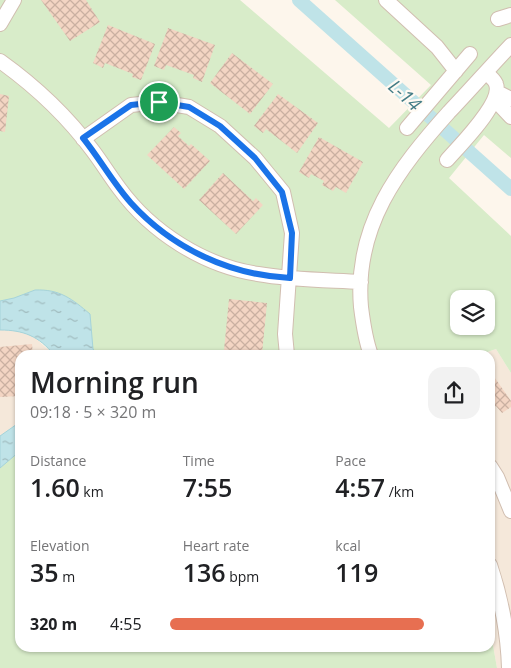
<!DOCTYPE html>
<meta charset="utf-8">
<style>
:root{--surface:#fff;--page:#f2f2f2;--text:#202124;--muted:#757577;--accent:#e76f51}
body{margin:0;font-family:"Open Sans",sans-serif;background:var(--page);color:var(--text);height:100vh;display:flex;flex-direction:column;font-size:19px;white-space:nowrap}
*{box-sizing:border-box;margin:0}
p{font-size:16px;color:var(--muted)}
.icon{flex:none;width:28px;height:28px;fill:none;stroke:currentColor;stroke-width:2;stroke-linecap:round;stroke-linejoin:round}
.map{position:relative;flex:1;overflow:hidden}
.drawer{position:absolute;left:15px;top:350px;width:480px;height:302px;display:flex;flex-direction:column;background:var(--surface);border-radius:15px;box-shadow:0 1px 4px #0004}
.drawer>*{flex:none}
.controls{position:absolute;left:450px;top:290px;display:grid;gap:10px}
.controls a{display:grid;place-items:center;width:45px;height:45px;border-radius:10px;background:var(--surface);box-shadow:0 1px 4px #0004;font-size:25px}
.pin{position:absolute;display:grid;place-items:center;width:42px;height:42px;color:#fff;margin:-21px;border:2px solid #fff;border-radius:50%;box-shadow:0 1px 5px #0007}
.round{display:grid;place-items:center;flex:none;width:52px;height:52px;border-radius:15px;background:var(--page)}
.head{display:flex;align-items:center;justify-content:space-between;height:85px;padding:0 15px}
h1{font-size:28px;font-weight:600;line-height:38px}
.metrics{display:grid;grid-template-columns:repeat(3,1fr);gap:8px;height:85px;padding:5px 15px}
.metrics div{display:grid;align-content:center}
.metrics b{font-size:25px;font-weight:600}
.metrics small{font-size:14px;font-weight:400}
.metrics p{font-size:14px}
ul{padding:0 15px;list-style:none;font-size:16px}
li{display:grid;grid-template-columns:80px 60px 1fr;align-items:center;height:38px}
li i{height:12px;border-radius:6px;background:var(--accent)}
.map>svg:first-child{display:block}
.residential{fill:#f5e8da}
.green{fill:#d8ecc9;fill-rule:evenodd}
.water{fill:url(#water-ripples);stroke:#a5d3da}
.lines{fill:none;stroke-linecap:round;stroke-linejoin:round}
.canal{stroke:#bfe3e8;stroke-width:14}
.building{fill:url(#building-cross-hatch)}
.minor-casing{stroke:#d1beb0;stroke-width:16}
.minor{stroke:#fff;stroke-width:14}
.route-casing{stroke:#fff;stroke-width:10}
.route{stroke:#1a73e8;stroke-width:6}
.labels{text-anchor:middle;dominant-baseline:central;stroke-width:4.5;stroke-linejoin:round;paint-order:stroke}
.water-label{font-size:19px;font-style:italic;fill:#437c86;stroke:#fffaf3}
</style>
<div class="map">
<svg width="511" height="668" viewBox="0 0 511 668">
<defs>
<pattern id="water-ripples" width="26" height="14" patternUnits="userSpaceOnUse" patternTransform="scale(1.25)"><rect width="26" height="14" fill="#bfe3e8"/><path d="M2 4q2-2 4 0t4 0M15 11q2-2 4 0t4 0" fill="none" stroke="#a0bbbe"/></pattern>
<pattern id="building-cross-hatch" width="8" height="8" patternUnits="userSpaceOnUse" patternTransform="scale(1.25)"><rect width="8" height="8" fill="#f3d5c3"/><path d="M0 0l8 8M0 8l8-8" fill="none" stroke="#cab0a1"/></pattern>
</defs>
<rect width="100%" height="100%" fill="#fdf6ec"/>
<path class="residential" d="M 0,330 L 17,330 L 32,335 L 54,355 L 20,355 L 20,422 L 0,436 Z
M 496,349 L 511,373 L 511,668 L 497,668 L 490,628 L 490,355 L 479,355 Z"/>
<path class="green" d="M 0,0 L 240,0 L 389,128 L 431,85 L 335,0 L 511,0 L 511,158 L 484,135 L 449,178 L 511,236 L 511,373 L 496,349 L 479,355 L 54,355 C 39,336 23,330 0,330 ZM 459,299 L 486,299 L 486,326 L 459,326 Z
M 20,422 L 20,648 L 490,648 L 490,628 L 497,668 L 0,668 L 0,436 Z"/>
<path class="water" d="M 35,290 C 60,289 72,299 90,314 L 93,349 L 97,355 L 54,355 C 39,336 23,330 0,330 L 0,301 L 14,298 Z
M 20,422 L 20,451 L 0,468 L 0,436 Z"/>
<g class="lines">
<path class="canal" d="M 299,0 L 511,189"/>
</g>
<path class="building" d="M 41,0 L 86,0 L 100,22 L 70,41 Z
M 108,25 L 155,44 L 141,80 L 132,77 L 133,74 L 105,63 L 103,68 L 93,63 Z
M 168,28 L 215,45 L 202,82 L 193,78 L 194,75 L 166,65 L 164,70 L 154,66 Z
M 232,53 L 273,84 L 250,114 L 210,83 Z
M 0,94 L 9,96 L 5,132 L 0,131 Z
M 278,94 L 318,123 L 297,153 L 266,129 L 263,133 L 254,126 Z
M 174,127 L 181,133 L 178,136 L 189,146 L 191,144 L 210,161 L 184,189 L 147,155 Z
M 319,137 L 363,162 L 346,193 L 336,187 L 333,191 L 322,185 L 324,181 L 311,174 L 309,178 L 299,172 Z
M 223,173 L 253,201 L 256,198 L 263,205 L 236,234 L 199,200 Z
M 229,299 L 267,303 L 262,354 L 224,350 Z
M 32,344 L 33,355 L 20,355 L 20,396 L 0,397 L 0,347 Z
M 490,371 L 511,401 L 511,407 L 502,413 L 496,406 L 490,410 Z"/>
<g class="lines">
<defs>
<path id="minor" d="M 386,0 L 437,47 L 456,71
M 498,19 L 511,15
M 0,24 L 14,0
M 0,61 C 35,86 67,116 93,151 C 102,163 110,176 119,188 C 151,232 204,266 258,274 C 292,280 327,280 361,282
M 497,92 L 511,99
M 495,100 L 511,117
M 407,128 L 470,54
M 83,139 L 131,105 L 159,102 L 189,107 L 220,126 L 255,158 L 283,192 L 292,233 L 285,334 L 287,355
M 447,160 C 459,146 503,103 496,84 C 495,80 489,76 486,72
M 371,355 C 365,339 363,323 361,307 C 354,226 398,169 449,112 C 470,90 490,67 511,45
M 490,466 L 497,477 L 511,511
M 490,565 C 501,598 508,634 509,668"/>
</defs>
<use href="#minor" class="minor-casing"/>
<use href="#minor" class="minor"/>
</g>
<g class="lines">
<defs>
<path id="route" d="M 159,102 L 189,107 L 220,126 L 255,158 L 282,192 L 292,233 L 290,278 C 229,275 172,248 131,203 C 113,183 100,159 83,138 L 131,105 Z"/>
</defs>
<use href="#route" class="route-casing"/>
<use href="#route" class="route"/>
</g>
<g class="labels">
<g class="water-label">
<text transform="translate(405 95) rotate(42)">L-14</text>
</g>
</g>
</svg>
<div class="controls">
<a><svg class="icon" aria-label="layers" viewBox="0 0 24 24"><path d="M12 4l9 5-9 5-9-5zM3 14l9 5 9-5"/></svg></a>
</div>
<div class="pin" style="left:159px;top:102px;background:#1e9e55"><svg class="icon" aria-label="arrive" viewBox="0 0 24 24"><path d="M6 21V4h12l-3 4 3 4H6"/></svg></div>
<section class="drawer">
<div class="head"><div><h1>Morning run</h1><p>09:18 · 5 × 320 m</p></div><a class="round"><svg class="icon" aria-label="share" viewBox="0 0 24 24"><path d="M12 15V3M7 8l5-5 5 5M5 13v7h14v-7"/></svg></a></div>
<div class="metrics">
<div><p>Distance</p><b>1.60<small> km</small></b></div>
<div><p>Time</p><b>7:55</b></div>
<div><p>Pace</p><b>4:57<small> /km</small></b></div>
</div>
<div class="metrics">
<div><p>Elevation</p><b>35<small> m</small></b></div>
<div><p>Heart rate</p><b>136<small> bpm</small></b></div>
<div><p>kcal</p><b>119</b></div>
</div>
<ul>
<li><b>320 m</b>4:55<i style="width:82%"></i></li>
</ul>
</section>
</div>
